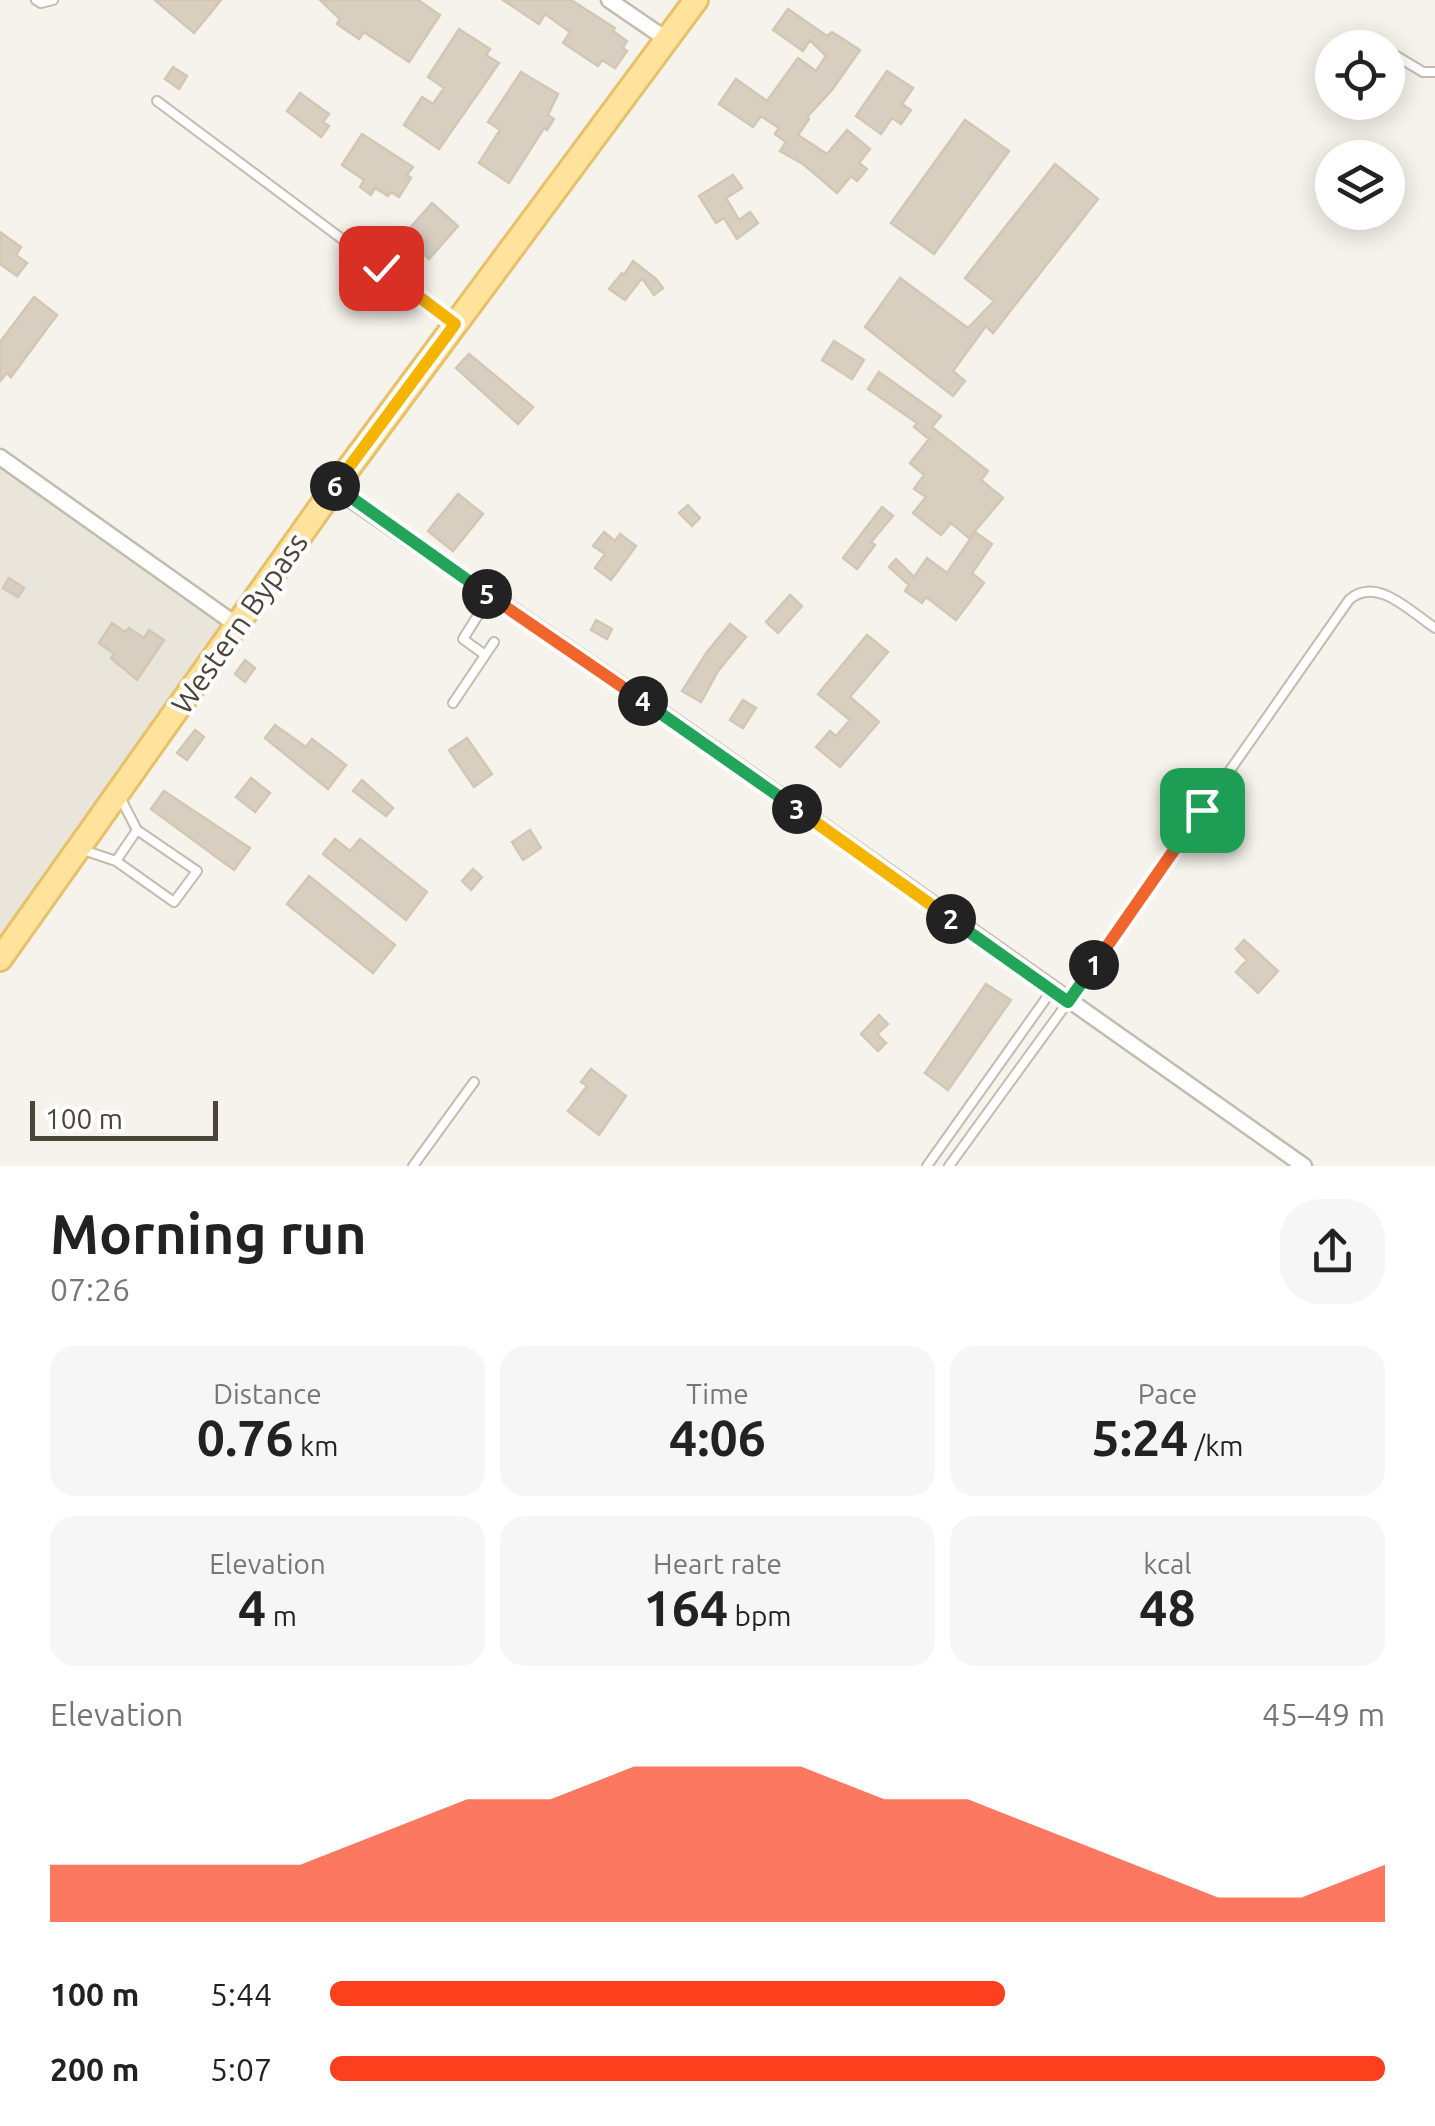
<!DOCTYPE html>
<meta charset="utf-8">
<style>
:root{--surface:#fff;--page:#f6f6f6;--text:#222;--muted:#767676;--accent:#fc3f1d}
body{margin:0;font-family:Ubuntu,sans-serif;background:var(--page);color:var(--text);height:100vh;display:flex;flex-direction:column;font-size:38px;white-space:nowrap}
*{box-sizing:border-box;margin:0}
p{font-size:32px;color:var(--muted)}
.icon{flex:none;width:55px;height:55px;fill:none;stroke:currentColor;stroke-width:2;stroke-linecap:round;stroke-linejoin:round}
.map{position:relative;height:1166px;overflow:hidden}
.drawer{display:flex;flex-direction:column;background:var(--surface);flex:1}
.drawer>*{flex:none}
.buttons{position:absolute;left:1315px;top:30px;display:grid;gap:20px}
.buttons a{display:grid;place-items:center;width:90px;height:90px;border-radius:50%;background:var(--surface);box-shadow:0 5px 25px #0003;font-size:50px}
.scale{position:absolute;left:30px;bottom:25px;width:188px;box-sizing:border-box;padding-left:10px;border:5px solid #4b4439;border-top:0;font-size:28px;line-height:35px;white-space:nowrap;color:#4b4439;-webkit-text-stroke:8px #fff;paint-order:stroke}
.pin{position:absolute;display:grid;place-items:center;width:85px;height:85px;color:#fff;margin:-42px;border-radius:20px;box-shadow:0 5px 15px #0006}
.km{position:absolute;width:50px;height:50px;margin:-25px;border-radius:50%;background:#222;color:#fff;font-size:28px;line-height:50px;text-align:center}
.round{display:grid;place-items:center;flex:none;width:105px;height:105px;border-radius:40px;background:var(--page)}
.summary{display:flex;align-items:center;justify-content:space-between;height:170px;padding:0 50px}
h1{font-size:55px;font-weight:700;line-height:75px}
.metrics{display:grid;grid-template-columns:repeat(3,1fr);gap:15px;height:170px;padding:10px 50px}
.metrics div{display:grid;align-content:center;border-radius:25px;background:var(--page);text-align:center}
.metrics b{font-size:50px;font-weight:700}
.metrics small{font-size:28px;font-weight:400}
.metrics p{font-size:28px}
.chart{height:280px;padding:20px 50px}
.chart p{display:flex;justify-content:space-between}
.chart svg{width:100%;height:180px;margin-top:10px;fill:var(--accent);opacity:.7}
ul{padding:0 50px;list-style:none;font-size:32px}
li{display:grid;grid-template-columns:160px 120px 1fr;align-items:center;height:75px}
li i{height:25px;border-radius:12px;background:var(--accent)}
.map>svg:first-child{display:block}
.residential{fill:#eae5da}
.building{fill:#d8cfc1;stroke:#d3c7b4;stroke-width:2.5}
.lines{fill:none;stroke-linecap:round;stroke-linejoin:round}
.lane-casing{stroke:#c2bbae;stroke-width:12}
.street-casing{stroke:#c2bbae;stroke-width:19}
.primary-casing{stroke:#e6c16a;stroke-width:28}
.lane{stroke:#fff;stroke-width:8}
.street{stroke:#fff;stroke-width:14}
.primary{stroke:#ffe39c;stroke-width:22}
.split-1-casing{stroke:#fff;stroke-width:20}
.split-2-casing{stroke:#fff;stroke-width:20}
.split-3-casing{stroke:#fff;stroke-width:20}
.split-4-casing{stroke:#fff;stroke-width:20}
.split-5-casing{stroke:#fff;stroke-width:20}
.split-6-casing{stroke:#fff;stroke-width:20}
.split-7-casing{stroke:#fff;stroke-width:20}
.split-8-casing{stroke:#fff;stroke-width:20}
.split-1{stroke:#f0652b;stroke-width:12}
.split-2{stroke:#22a559;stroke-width:12}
.split-3{stroke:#f5b400;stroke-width:12}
.split-4{stroke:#22a559;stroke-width:12}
.split-5{stroke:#f0652b;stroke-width:12}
.split-6{stroke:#22a559;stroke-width:12}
.split-7{stroke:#f5b400;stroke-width:12}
.split-8{stroke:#f5b400;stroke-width:12}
.labels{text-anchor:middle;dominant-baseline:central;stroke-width:8;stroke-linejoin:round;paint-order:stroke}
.street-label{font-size:30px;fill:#4b4439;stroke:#fff}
</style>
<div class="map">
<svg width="1435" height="1166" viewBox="0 0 1435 1166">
<rect width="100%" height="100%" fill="#f6f3ec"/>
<path class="residential" d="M 0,457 L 235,612 L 0,946 Z"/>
<path class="building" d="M 155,0 L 221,0 L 194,33 Z
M 320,0 L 418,0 L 440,15 L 409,62 L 364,32 L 359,39 L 337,24 L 340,19 Z
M 503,0 L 571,0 L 615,28 L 613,31 L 627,41 L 623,48 L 627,51 L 615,68 L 602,60 L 598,66 L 563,43 L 570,32 L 545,14 L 539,24 Z
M 788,9 L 827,36 L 832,32 L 860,50 L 832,90 L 807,117 L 809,119 L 798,135 L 827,154 L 847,130 L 870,149 L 859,163 L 867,169 L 857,181 L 851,176 L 837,193 L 803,164 L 780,151 L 786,142 L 775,134 L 779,128 L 761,116 L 753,127 L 719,104 L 736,79 L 767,101 L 798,58 L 816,71 L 826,56 L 810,40 L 803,51 L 773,30 Z
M 459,29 L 490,49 L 486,55 L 499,63 L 439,149 L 404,125 L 422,97 L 433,104 L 444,88 L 428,77 Z
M 173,67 L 187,76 L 179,89 L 165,79 Z
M 887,71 L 913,88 L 902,104 L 911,110 L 901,124 L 892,118 L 881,134 L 856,116 Z
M 521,72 L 558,94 L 548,115 L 554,119 L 547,130 L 544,128 L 509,183 L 479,163 L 500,130 L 488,122 Z
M 300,93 L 329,114 L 323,122 L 329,126 L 321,137 L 287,111 Z
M 965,120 L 1009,151 L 934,254 L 891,223 Z
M 362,134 L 413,167 L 407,175 L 411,178 L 399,197 L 391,192 L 388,196 L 375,188 L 371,195 L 360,187 L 364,180 L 342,165 Z
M 1055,164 L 1098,199 L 993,333 L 986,326 L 953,371 L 965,381 L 953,396 L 865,327 L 900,278 L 968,328 L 994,301 L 965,278 Z
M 733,175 L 742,188 L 726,198 L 739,220 L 750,212 L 758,223 L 737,239 L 724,218 L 716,223 L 699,196 Z
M 432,203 L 458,226 L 429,259 L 403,236 Z
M 0,232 L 21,247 L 16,255 L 27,263 L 17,276 L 0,264 Z
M 633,261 L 656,279 L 663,288 L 654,295 L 642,278 L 625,300 L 609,289 L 622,273 L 624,275 Z
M 34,297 L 57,315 L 11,377 L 7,373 L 0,381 L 0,342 Z
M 834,341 L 864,360 L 852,379 L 822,360 Z
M 469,354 L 533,407 L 518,424 L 456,368 Z
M 879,372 L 941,416 L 932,427 L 988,471 L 981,480 L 1003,498 L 969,538 L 951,523 L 941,535 L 913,513 L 926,497 L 914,489 L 924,475 L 910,463 L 929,439 L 914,427 L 917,423 L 868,389 Z
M 458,494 L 483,514 L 453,551 L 428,531 Z
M 688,505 L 700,518 L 692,526 L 679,513 Z
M 882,507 L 893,516 L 871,542 L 875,545 L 857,569 L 843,558 Z
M 604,532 L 615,541 L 620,534 L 636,546 L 611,580 L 595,568 L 605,554 L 593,546 Z
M 975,532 L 992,544 L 972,573 L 984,583 L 956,620 L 926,597 L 922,603 L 905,591 L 909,585 L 889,567 L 896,559 L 914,577 L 927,558 L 947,573 Z
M 9,578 L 24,588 L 18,597 L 3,588 Z
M 790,595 L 802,606 L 778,633 L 766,622 Z
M 596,620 L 612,629 L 607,639 L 591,630 Z
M 112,623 L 125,632 L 129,628 L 144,638 L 149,630 L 164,640 L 137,680 L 111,658 L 114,654 L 99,643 Z
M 730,624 L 746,637 L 718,671 L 701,702 L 682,691 L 707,652 Z
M 867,635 L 888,652 L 850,697 L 879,722 L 840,767 L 816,747 L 830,731 L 836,736 L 850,720 L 818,694 Z
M 245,660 L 255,668 L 245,682 L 235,674 Z
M 743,700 L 756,708 L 743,728 L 730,720 Z
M 275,725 L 306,747 L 312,739 L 346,765 L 328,789 L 265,738 Z
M 195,730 L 204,737 L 187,760 L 177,753 Z
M 467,738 L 492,774 L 474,787 L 449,750 Z
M 251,778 L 270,793 L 255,812 L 236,797 Z
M 362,780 L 393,808 L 386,816 L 353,791 Z
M 164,791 L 250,848 L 234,870 L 151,809 Z
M 530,830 L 541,848 L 523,860 L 512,842 Z
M 335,839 L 350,851 L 360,839 L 427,892 L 406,920 L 323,854 Z
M 473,869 L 482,877 L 471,890 L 462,881 Z
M 309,876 L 395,945 L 373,973 L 287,904 Z
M 1244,940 L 1278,971 L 1258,993 L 1236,972 L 1247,960 L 1236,949 Z
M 986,984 L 1011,1000 L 948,1090 L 925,1073 Z
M 879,1015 L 888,1024 L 877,1034 L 886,1043 L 878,1051 L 861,1034 Z
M 591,1069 L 626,1096 L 599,1135 L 568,1111 L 587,1086 L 581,1082 Z"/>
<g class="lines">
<defs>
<path id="lane" d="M 36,0 L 41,3 L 53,0
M 1370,41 L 1381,48
M 1388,51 L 1423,72 L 1435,72
M 157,101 L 452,321
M 485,655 L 463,639 L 490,596
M 453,703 L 494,642
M 83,850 L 116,861 L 174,902 L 197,871 L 137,830 L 121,799
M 116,861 L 137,830
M 413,1166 L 474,1082
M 927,1166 L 1052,990
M 949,1166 L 1068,1002 L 1349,600 C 1376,575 1411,612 1435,628"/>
<path id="street" d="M 609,0 L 666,39
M 0,457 L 238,626
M 334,488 L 681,726 L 1304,1166"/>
<path id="primary" d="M 0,959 L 334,488 L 696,0"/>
</defs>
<use href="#lane" class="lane-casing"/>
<use href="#street" class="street-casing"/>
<use href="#primary" class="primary-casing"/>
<use href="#lane" class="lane"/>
<use href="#street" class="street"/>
<use href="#primary" class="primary"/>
</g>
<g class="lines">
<defs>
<path id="split-1" d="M 1094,965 L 1202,810"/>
<path id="split-2" d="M 951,919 L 1068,1002 L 1094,965"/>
<path id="split-3" d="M 797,809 L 951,919"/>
<path id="split-4" d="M 643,701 L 797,809"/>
<path id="split-5" d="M 487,594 L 643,701"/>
<path id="split-6" d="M 335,486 L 487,594"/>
<path id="split-7" d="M 335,486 L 447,335"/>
<path id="split-8" d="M 381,268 L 455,324 L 447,335"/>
</defs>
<use href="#split-1" class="split-1-casing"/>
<use href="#split-2" class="split-2-casing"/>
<use href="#split-3" class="split-3-casing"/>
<use href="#split-4" class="split-4-casing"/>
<use href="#split-5" class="split-5-casing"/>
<use href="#split-6" class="split-6-casing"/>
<use href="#split-7" class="split-7-casing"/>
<use href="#split-8" class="split-8-casing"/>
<use href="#split-1" class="split-1"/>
<use href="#split-2" class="split-2"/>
<use href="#split-3" class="split-3"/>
<use href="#split-4" class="split-4"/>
<use href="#split-5" class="split-5"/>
<use href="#split-6" class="split-6"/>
<use href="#split-7" class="split-7"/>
<use href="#split-8" class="split-8"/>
</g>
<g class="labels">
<g class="street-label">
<text transform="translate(239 623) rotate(-55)">Western Bypass</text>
</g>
</g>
</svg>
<div class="buttons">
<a><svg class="icon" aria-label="locate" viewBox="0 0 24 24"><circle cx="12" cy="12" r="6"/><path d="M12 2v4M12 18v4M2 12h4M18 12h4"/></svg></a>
<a><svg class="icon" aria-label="layers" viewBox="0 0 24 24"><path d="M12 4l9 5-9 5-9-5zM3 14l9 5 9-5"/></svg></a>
</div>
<div class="scale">100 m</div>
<div class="pin" style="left:1202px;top:810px;background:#1e9e55"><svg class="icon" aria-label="arrive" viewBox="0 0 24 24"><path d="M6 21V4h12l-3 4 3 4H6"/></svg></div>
<div class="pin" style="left:381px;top:268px;background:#d93025"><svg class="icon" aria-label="check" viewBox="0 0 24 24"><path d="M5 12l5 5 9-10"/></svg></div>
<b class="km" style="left:1094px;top:965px">1</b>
<b class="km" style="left:951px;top:919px">2</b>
<b class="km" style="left:797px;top:809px">3</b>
<b class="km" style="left:643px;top:701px">4</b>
<b class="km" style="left:487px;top:594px">5</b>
<b class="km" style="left:335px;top:486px">6</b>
</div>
<section class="drawer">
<div class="summary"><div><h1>Morning run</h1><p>07:26</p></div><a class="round"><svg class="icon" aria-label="share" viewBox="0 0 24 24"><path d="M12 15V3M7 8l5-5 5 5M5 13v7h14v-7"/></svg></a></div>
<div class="metrics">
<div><p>Distance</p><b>0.76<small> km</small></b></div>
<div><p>Time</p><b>4:06</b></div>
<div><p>Pace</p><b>5:24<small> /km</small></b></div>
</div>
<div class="metrics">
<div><p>Elevation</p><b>4<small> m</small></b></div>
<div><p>Heart rate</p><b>164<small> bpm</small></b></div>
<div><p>kcal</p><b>48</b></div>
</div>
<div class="chart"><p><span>Elevation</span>45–49 m</p>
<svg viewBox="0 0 160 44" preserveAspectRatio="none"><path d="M0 44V30L10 30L20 30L30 30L40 22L50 14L60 14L70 6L80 6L90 6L100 14L110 14L120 22L130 30L140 38L150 38L160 30V44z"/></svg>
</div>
<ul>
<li><b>100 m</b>5:44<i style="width:64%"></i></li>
<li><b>200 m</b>5:07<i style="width:100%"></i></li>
</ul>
</section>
